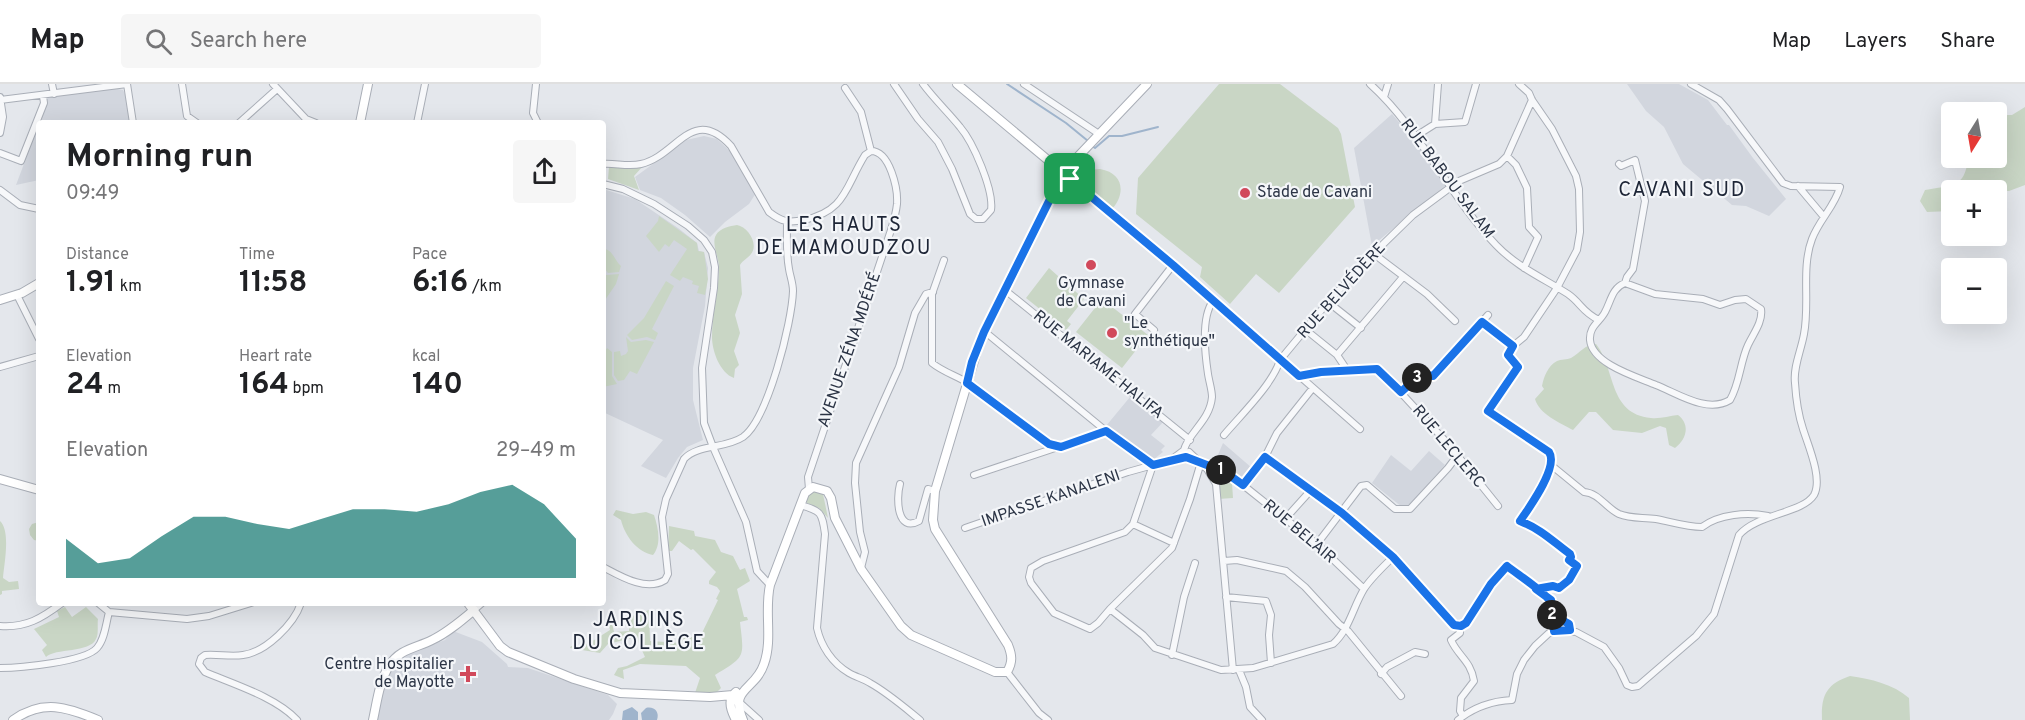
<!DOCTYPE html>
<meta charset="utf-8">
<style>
:root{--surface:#fff;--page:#f6f6f6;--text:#202124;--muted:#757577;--line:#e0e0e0;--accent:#0f766e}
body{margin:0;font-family:Overpass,sans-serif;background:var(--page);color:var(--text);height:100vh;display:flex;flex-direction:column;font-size:22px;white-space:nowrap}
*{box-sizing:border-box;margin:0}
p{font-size:20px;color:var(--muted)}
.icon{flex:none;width:33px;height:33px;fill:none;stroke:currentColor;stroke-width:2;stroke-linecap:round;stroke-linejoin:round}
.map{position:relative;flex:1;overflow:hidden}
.sheet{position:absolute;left:36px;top:36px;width:570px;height:486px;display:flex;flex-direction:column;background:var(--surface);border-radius:6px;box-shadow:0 6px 24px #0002}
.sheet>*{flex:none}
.needle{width:39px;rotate:191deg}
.fabs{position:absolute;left:1941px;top:18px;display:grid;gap:12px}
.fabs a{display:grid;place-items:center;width:66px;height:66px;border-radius:6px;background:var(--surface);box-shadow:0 6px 24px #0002;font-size:30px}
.pin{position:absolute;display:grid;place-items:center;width:51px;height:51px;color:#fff;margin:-26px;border-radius:12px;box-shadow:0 3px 9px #0006}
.km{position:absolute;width:30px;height:30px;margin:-15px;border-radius:50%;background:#222;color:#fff;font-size:16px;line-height:30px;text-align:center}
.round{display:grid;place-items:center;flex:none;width:63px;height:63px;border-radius:6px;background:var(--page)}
.summary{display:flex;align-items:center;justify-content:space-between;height:102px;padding:0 30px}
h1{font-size:33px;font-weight:700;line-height:45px}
.metrics{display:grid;grid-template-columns:repeat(3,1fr);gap:9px;height:102px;padding:6px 30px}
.metrics div{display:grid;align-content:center}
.metrics b{font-size:30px;font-weight:700}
.metrics small{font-size:16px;font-weight:400}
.metrics p{font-size:16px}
.chart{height:168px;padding:12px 30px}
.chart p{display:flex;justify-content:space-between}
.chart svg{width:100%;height:108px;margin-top:6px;fill:var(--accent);opacity:.7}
header{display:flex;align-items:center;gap:36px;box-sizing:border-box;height:84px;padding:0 30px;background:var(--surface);border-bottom:2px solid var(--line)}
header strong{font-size:28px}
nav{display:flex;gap:33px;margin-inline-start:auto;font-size:21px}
.search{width:420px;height:54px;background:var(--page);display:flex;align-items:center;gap:15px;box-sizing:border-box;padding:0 21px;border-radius:6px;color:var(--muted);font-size:22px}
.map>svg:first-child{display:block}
.built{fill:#d2d6de}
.green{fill:#c9d6c5}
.water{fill:#9fb4cc}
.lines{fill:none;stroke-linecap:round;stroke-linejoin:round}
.stream{stroke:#9fb4cc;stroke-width:2}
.street-casing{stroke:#a9aeb7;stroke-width:8}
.secondary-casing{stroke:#a9aeb7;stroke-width:10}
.street{stroke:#f7f8fa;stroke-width:6}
.secondary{stroke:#fff;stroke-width:8}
.route-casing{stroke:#fff;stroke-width:12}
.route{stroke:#1a73e8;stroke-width:8}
.poi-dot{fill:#d1495b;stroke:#f4f6f9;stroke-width:2}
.labels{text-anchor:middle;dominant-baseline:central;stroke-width:4.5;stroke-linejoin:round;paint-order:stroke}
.street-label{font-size:16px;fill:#2b3445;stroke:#f4f6f9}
.poi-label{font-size:16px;fill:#2b3445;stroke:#f4f6f9;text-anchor:start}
.quarter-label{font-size:20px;letter-spacing:1.5px;fill:#1d2536;stroke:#f4f6f9}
</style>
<header>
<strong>Map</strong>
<div class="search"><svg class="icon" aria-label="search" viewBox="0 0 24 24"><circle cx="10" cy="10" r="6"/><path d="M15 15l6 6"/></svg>Search here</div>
<nav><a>Map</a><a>Layers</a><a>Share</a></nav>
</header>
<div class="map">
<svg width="2025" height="636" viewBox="0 0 2025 636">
<rect width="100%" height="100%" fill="#e4e7ec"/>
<path class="built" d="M 1627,0 L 1679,0 L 1708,16 L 1727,41 L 1729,41 L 1753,74 L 1786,115 L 1769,132 L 1746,122 L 1732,121 L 1683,80 L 1664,43 L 1646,27 Z
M 113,4 L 123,6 L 125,10 L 131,39 L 39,39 L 46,19 L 45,12 Z
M 1392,30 L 1417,59 L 1445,102 L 1372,162 L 1354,64 Z
M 39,40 L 39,96 L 16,101 L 36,48 Z
M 704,52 L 717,55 L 733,70 L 756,109 L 749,120 L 725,138 L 710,153 L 685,131 L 661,114 L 640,106 L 635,93 L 686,56 Z
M 603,105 L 635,115 L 678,144 L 697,159 L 699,167 L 704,168 L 708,184 L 705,222 L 693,284 L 693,316 L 703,356 L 687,363 L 678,374 L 666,394 L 641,382 L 663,356 L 603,328 Z
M 1130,313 L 1133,314 L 1165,336 L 1151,351 L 1165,362 L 1161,366 L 1163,368 L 1154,375 L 1106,342 Z
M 1223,359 L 1252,384 L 1245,395 L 1240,395 L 1215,378 Z
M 1429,367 L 1445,381 L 1410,420 L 1402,423 L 1372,399 L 1391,371 L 1411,387 Z
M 453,547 L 482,558 L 507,580 L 508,583 L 528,584 L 608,611 L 617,620 L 613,630 L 609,636 L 375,636 L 386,598 L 395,579 L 402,572 L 445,556 Z"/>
<path class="green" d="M 1219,0 L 1280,0 L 1338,44 L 1341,50 L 1355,123 L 1279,209 L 1256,190 L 1230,220 L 1200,193 L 1202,183 L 1136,130 L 1138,94 Z
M 2025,23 L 2025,101 L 2009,107 L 1952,106 L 1951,127 L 1927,128 L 1920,117 L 1925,106 C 1951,101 1965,105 1968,74 L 1996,74 L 1997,31 L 2012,31 Z
M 643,82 L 634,92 L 639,106 L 608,95 L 609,83 Z
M 1100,85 C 1125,89 1126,112 1110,127 L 1088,108 L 1091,104 L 1085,98 L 1089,86 Z
M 659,132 L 697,159 L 698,167 L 704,168 L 708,195 L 705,211 L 697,209 L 699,202 L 692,200 L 693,197 L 683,193 L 680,197 L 670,191 L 687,165 L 674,156 L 669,163 L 665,160 L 659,168 L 646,152 L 658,137 Z
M 737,141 C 748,143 759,160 751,170 C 748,174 743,176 740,181 L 742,210 L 735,231 L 740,249 L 734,267 L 739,281 L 735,285 L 734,294 C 720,289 712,267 712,253 C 712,229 719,206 719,183 C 719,174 711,159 716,151 C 720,144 730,142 737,141 Z
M 603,164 C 614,167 614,176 621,182 L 619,188 L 608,189 L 603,182 Z
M 1049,184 L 1084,215 L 1067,237 L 1071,240 L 1066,246 L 1026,214 Z
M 619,190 L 616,200 L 603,219 L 603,200 L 606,199 L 606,191 Z
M 666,197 L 674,202 L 652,245 L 658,249 L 655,256 L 647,253 L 632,256 L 627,251 L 644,234 Z
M 1102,215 L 1148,251 L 1122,284 L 1076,248 Z
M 626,253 L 631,258 L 646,256 L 654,258 L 637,290 L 630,287 L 624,296 L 618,297 L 614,291 L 614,268 L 620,267 L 621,272 L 626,270 L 628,267 Z
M 1596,260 C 1616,285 1608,330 1651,334 C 1660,335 1669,332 1678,331 C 1691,341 1686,356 1675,364 L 1669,361 L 1666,344 L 1660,342 L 1642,349 L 1613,346 L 1596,328 L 1589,328 L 1573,346 C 1560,339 1539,330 1535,315 L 1544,305 L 1542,302 C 1544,292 1548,282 1557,277 C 1561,275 1567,276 1571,274 C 1581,268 1584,261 1596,260 Z
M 607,264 L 612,268 L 612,292 L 617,300 L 603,303 L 603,271 Z
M 1232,399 L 1233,414 L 1218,415 L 1218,400 Z
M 814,407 L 823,410 L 828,434 L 819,424 L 807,419 L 807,413 Z
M 616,426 L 633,430 L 646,428 L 654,431 C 658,443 662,460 653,471 C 637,468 625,452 621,436 L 613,431 Z
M 0,437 C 11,447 4,480 3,494 L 9,498 L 18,497 L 19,505 L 2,507 L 2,510 L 0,511 Z
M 39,438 L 39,457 L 34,456 L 30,451 L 29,445 L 32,440 Z
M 669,442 L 694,447 L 695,452 L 715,456 L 721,468 L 733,472 L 740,486 L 745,484 L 750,497 L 737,505 L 744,533 L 747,533 L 748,536 L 740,538 C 744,574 746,572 715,591 L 721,604 L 715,610 L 695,609 L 700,594 L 686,582 L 640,580 L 623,586 L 624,595 L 614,591 L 618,584 L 627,582 L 645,573 L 636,553 L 608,560 L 600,569 L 570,564 L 571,562 C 586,564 597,554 610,546 L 609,541 L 612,539 L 614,548 L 629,547 L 629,533 L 649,526 L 650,557 L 681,559 L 684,553 L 695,553 L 696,550 L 701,551 L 718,516 L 716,515 L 720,507 L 717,503 L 709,500 L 709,497 L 716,488 L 693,465 L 691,466 L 679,457 L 672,467 L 668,467 Z
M 65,523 L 72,533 L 86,523 L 98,535 C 97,540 99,550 96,555 C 90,569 55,564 46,573 L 42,566 L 47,561 L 34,545 L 59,533 L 57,527 Z
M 1850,592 C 1871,595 1893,600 1909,614 L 1910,636 L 1822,636 C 1821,612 1826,600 1850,592 Z"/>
<path class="water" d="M 632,623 L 638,628 L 638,636 L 622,636 L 623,627 Z
M 646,624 C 654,622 660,628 657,636 L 642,636 L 641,629 Z"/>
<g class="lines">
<path class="stream" d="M 1007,0 L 1066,39 L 1088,57
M 1092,62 L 1095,64 L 1109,52 L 1122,52 L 1158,43"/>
<defs>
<path id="street" d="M 52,0 L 54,10
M 127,0 L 133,39
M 182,0 L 187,32 L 197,39
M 273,0 L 306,35 L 316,39
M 536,0 L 533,29 L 538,39
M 894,0 L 918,35 L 938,58 L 952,85 L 970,130 L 976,135 L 983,135 L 991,126 C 994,106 973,58 960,43 C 948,28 934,15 923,0
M 1024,0 L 1099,50
M 1370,0 C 1421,46 1449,112 1496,161 C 1517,183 1543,194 1568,210 C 1581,219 1582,228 1599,236
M 1519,0 L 1529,9 L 1532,16 L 1552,45 L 1576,92 L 1579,105 L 1580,148 L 1577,166 L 1557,204 L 1524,253 L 1513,262 L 1508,269 L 1517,283 L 1488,327 L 1549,368 C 1559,383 1529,424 1520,437 L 1551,454 L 1570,470 L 1571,473 L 1569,476 L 1577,482 C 1572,491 1567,500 1559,504 L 1553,502 L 1536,505
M 845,4 L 861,28 L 871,67
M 1384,13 L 1388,0
M 0,16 L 127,0
M 239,39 L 277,5
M 417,39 L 425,0
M 1435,40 L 1438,0
M 0,49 L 3,33 L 0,13
M 1416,52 L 1435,40 L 1465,38 L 1476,0
M 0,69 L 21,77 L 44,19 L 43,12
M 1507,72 L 1516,81 L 1527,104 L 1529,143 L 1538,153 L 1524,184
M 603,80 C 615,79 629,83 641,80 C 677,72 692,20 731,62 L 769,128 C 782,138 788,139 804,136 C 846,127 845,103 865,71 L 871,67
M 1619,80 L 1621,82 L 1635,76 L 1645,117 L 1633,185 L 1627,193 L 1625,199
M 1070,95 L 1173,181 L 1360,345
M 603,100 L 623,105 L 654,120 L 688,142 L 704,156 L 712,168 L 715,183 L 714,204 L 702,284 L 704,339 L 713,363 L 746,438 L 757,487 L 770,501
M 1798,102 L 1824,133
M 0,106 L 20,121 L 39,125
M 1374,170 L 1427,210 L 1455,237
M 944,176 L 932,210 L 932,279 C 943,288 957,292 968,299 C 998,318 1027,354 1061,363
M 1625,199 L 1655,210 L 1703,215 L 1720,221 L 1735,216 L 1746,215 L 1761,225 C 1763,238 1753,250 1748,261 C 1740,278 1740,299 1730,316 C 1707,330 1677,309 1656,301 C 1637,293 1592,280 1590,256 C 1589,242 1600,238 1605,228 C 1611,217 1612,204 1625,199 Z
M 1005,206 L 1190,356
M 17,211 L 39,255
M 1328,218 L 1361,244
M 1482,238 L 1513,262
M 1154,246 L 1135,230 L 1173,181
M 1306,246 L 1337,271 L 1403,193
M 984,247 L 1106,347 L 1153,381 L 1133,440 L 1125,448 L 1043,477 L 1031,484 L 1029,493 L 1031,499 L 1054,529 L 1090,545 L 1098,539 L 1110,525 L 1172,464 L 1190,415 L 1201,378
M 1337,271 L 1347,286
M 0,283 L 39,272
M 1299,292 L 1321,288 L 1376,285 L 1381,287 L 1449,361 L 1498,422
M 1401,308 L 1421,290 L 1433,293 L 1488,231
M 1224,351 C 1240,332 1273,300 1280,276 L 1328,218 L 1372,171 L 1413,131 L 1459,97 L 1499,80 L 1507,72 L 1532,16
M 1184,366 C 1188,349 1210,337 1212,313 C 1212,306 1209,297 1208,290 C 1205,270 1201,233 1213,217
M 1189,368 L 1207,385 L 1216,400 L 1233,586
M 1186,373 L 1225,388 L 1243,401 L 1317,460 L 1364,505
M 1265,373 L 1342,429 L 1393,473 L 1454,541 L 1461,542 L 1466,539 L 1491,500 L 1507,482 L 1550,516 C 1548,527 1553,537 1554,547
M 1171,376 L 1183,367
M 1551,381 L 1584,408 C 1599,409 1606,424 1619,430 C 1631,435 1643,433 1656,435 C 1672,438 1686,443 1702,443 C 1719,430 1747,428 1768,432
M 974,391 L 1106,347
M 900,400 C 896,415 897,449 919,437 L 928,405 L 935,407
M 1243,401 L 1265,373 L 1277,349 L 1312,305
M 809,405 L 808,393 L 890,149 C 893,139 896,130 897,120 C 898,105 890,67 871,67
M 800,421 C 821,427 822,428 825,450 L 817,544 C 821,562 832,579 849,589 C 856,593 864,595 870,599 C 888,609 904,623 920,636
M 1285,435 L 1312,405
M 1133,440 L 1174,459
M 965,444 L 1128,388 L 1171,376 L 1175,377 L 1185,372
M 1317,460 L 1361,402 L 1367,401 L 1395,425 L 1410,425 L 1448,384 L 1457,372
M 1224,477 L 1237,476 L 1286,487 L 1305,503 L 1339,540 L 1348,547 L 1401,612
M 603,483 C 620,492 646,508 665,496 L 668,490 L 662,433 L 666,415 L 684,375 C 698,360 725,365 743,353 C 768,335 792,238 793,207 C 793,199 790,192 789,185 C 786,169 787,154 787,139
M 861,484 L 865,468 L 860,448 L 855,399 L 856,379 L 899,283 L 915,229 L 926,210 L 933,208
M 1226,513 L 1266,517 L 1271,531 L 1269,551 L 1271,579
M 1550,516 L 1558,526 L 1560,535 L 1569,540 L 1570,546
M 98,519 L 109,528
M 1110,525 L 1143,551 L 1155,564 L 1221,586 L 1253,584 L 1333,560 C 1349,546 1353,523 1364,505 C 1371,494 1383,483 1393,473
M 474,526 L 482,519
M 109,528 L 187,535 L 209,532 L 251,519
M 0,542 C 26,544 42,534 62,519
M 1460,542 L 1460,549 L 1451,556 C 1458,572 1471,577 1474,597 L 1461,614 L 1460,627 L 1463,632
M 1172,571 L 1184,513 L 1195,479
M 0,584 C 19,584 85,578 97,564 C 105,555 106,539 109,528
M 1239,586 L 1246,603 L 1250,623 L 1262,636
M 1007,588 L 1039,629 L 1048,636
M 1381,590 L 1387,583 L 1415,568 L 1425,570
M 739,618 L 759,636
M 297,636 C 276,613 233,600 205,588 L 199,580 L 201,574 L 205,571 C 218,570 231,573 243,571 C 266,568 294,540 301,519
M 1458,636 C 1474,623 1491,617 1512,616 L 1517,590 L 1524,576 L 1535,562 L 1549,549 L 1559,546 L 1576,548 L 1604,563 L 1619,584 L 1627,601 L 1632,603 L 1638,602 L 1696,552 L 1714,530 L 1739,451 C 1757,430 1803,429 1814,411 C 1823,395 1808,361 1803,345 C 1798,330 1796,315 1795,299 C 1793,283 1801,267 1804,250 C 1810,219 1801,184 1812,155 C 1819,136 1835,122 1840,103 L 1791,102 L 1783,99 L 1727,25 L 1719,16 L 1691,0"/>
<path id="secondary" d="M 957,0 L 1055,82
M 360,39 L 368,0
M1052 89a10 10 0 1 1 20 0a10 10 0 1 1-20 0Z
M 1069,82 L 1147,0
M 0,216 L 22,209 L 39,199
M 0,395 L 39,406
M 468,519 L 500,562 L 508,568 L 574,595 L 620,609 L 710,613 L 733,611 L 738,618
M 13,636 C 43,615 67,623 98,636
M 373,636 C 377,618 379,598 389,582 C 399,565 416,564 432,556 C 447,549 461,537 474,526
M 736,636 C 731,627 727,615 736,608
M 743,636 C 729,603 755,607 764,580 C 773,555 764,527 770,501 L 805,409 L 813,403 L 827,407 L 831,414 L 835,434 L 861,485 L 901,542 L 911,551 L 995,588 L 1007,588 C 1013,578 1012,571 1008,561 L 935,445 L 933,436 L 935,407 L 979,260 L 1058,99"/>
</defs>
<use href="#street" class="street-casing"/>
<use href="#secondary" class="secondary-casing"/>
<use href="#street" class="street"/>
<use href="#secondary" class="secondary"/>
</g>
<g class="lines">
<defs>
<path id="route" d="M 1070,95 L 1066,98 L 1058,99 L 984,248 L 972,278 L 967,299 L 1049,360 L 1061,363 L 1106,347 L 1153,381 L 1186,373 L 1225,388 L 1243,401 L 1265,373 L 1342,429 L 1393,473 L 1454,541 L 1461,542 L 1466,539 L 1491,500 L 1507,482 C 1522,494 1558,515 1560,535 L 1569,540 L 1570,546 L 1554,547 C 1553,537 1548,527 1551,516 L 1536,505 L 1553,502 L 1559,504 L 1569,496 L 1577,482 L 1569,476 L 1571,473 L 1570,470 C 1551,456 1542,446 1520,437 C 1529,424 1559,383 1549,368 L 1488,327 L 1518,283 L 1508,271 L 1513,262 L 1482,238 L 1433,292 L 1421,290 L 1401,308 L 1377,285 L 1321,288 L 1299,292 L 1173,181 L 1070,95"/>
</defs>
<use href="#route" class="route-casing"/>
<use href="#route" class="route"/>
</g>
<g class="poi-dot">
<circle cx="1245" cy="109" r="6"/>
<circle cx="1091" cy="181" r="6"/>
<circle cx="1112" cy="249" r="6"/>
<path d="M465 581h6v6h6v6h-6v6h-6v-6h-6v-6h6z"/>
</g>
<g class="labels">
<g class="street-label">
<text transform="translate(1447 95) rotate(53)">RUE BABOU SALAM</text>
<text transform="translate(1342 207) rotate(-48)">RUE BELVÉDÈRE</text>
<text transform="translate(850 266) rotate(-71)">AVENUE ZÉNA MDÉRÉ</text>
<text transform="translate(1098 281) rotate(39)">RUE MARIAME HALIFA</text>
<text transform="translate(1448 363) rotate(50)">RUE LECLERC</text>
<text transform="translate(1051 415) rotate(-19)">IMPASSE KANALENI</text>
<text transform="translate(1299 448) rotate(40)">RUE BEL’AIR</text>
</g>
<g class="poi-label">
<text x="1257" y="109">Stade de Cavani</text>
<text x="1091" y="200" text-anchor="middle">Gymnase<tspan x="1091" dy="18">de Cavani</tspan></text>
<text x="1124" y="240">"Le<tspan x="1124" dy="18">synthétique"</tspan></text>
<text x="454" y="581" text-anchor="end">Centre Hospitalier<tspan x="454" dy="18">de Mayotte</tspan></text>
</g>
<g class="quarter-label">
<text x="1682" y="107">CAVANI SUD</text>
<text x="844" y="142">LES HAUTS<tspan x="844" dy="23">DE MAMOUDZOU</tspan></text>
<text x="639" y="537">JARDINS<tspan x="639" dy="23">DU COLLÈGE</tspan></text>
</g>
</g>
</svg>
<div class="fabs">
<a><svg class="needle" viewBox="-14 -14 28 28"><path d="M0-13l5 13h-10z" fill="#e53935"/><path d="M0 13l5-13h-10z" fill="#757577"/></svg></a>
<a>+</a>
<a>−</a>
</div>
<div class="pin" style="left:1070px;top:95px;background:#1e9e55"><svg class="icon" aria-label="arrive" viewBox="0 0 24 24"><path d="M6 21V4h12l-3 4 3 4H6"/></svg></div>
<b class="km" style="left:1221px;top:386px">1</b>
<b class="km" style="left:1552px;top:531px">2</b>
<b class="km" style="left:1417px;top:294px">3</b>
<section class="sheet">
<div class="summary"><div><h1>Morning run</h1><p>09:49</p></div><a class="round"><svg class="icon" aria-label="share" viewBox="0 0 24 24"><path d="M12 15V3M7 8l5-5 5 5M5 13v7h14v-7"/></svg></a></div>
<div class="metrics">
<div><p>Distance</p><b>1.91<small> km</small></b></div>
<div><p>Time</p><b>11:58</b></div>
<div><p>Pace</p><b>6:16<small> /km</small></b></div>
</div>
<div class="metrics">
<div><p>Elevation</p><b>24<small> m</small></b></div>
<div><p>Heart rate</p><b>164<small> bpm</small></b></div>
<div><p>kcal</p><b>140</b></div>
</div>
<div class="chart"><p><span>Elevation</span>29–49 m</p>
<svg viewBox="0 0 160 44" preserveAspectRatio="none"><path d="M0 44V28L10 38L20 36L30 27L40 19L50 19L60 22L70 24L80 20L90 16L100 16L110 17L120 14L130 9L140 6L150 14L160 28V44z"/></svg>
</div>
</section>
</div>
